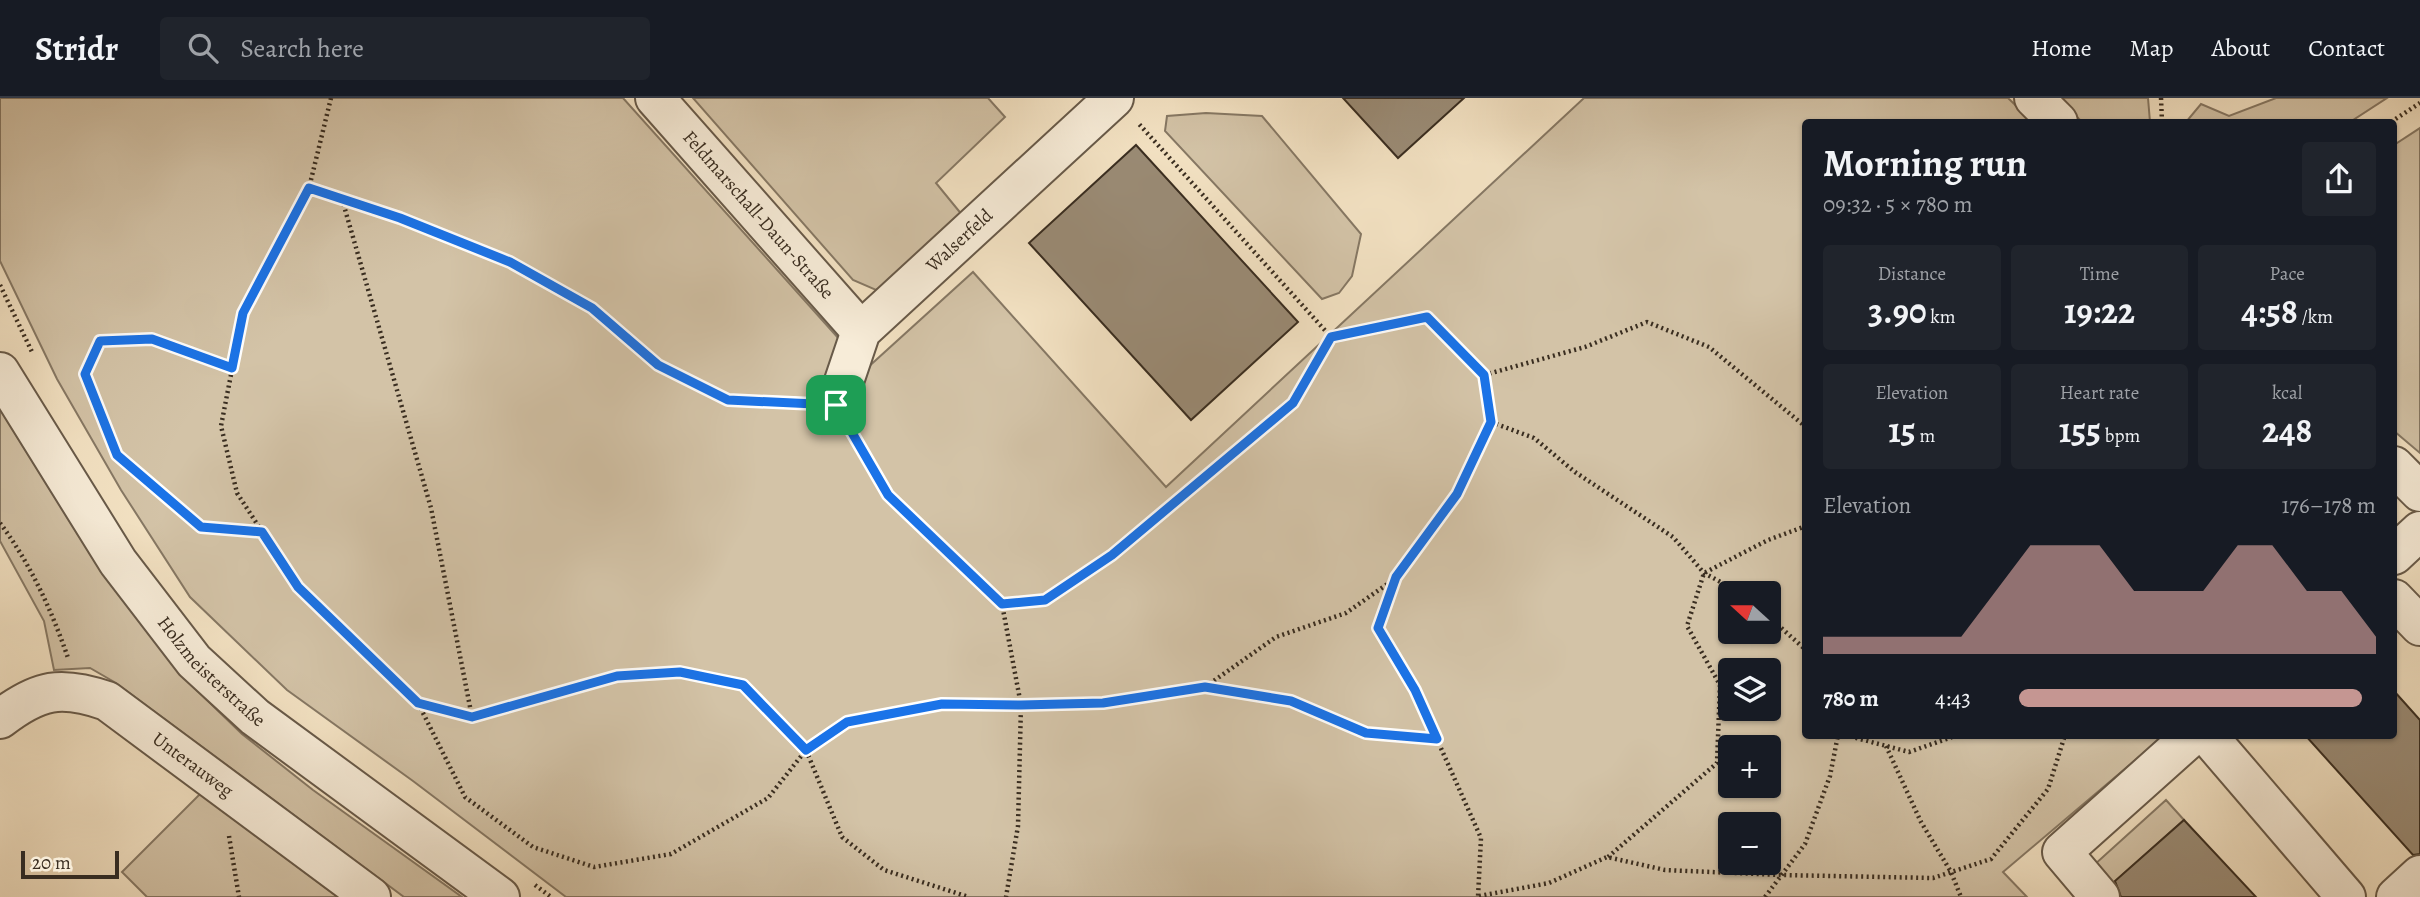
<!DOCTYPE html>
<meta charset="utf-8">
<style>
:root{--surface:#171b24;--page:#20242c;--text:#f1f3f6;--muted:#9ea1a6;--line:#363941;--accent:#c59692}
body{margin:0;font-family:Alegreya,serif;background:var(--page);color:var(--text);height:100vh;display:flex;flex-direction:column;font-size:26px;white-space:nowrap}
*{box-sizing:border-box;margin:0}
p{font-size:23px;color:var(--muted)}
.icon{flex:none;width:38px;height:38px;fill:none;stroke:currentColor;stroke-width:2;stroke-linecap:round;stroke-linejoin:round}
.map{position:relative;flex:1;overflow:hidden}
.drawer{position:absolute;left:1802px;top:21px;width:595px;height:620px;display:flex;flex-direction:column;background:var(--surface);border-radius:7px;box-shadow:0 2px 5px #0004}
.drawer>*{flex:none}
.needle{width:46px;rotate:291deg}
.fabs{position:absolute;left:1718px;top:483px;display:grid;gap:14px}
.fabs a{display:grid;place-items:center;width:63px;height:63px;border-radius:7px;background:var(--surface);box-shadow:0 2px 5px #0004;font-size:35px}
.scale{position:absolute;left:21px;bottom:18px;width:98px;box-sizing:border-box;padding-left:7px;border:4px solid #392d20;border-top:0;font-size:19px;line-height:24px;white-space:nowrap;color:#392d20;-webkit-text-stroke:5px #f7ecd8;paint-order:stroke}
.pin{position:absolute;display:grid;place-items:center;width:60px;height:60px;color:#fff;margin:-30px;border-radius:14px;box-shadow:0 4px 10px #0006}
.round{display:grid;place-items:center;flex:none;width:74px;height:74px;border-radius:7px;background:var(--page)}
.overview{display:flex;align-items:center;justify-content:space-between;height:119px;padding:0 21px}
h1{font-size:38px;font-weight:700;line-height:52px}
.metrics{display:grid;grid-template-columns:repeat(3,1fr);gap:10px;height:119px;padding:7px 21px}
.metrics div{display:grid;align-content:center;border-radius:7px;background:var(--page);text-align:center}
.metrics b{font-size:35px;font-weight:700}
.metrics small{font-size:19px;font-weight:400}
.metrics p{font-size:19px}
.chart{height:196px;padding:14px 21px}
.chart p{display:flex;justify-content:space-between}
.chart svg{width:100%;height:126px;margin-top:7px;fill:var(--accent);opacity:.7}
ul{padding:0 21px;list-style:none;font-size:23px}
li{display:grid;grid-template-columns:112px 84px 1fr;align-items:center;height:52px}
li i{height:18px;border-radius:9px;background:var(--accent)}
header{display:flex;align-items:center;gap:42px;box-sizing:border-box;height:98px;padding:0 35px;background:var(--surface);border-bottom:2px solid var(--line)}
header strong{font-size:33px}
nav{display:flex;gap:38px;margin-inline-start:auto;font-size:24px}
.search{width:490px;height:63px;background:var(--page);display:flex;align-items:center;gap:18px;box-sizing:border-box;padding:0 24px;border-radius:7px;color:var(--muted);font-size:26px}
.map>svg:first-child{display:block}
.green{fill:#d3c3a7;stroke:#867864;stroke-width:2;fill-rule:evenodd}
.building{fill:#9a8b75;stroke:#392d20;stroke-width:2}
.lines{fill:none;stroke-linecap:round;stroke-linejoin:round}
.minor-casing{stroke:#685a49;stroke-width:42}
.path{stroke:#392d20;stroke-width:4.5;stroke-dasharray:2 3.5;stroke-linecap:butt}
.minor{stroke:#f7ecd8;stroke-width:38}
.route-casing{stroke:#fff;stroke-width:14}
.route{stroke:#1a73e8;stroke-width:9}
.labels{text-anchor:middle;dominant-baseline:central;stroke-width:7;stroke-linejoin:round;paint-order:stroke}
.street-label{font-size:19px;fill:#392d20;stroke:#f7ecd8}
</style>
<header>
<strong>Stridr</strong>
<div class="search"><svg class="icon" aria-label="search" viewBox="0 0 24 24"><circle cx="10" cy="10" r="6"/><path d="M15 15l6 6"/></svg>Search here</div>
<nav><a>Home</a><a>Map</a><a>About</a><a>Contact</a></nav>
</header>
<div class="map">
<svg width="2420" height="799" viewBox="0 0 2420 799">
<rect width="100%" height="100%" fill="#f3e2c3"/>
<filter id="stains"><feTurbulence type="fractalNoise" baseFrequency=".00286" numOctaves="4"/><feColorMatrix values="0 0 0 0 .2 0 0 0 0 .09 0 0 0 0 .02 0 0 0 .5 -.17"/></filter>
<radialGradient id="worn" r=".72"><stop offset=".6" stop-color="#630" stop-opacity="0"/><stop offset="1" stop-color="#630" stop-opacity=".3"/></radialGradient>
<path class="green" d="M 0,0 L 623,0 L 866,271 L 973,174 L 1166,389 L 1584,0 L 2008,0 L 2033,24 L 1806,24 L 1806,637 L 2165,637 L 2003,774 L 2027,799 L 566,799 L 413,683 L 287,592 L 190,499 L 121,392 L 57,281 L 0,163 ZM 1731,495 L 1769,495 L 1769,534 L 1731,534 ZM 1731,572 L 1769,572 L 1769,611 L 1731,611 ZM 1731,649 L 1769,649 L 1769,688 L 1731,688 ZM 1731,726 L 1769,726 L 1769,765 L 1731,765 Z
M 693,0 L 988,0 L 1005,19 L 936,85 L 963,118 L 898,179 L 876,192 L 853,182 Z
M 2058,0 L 2148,0 L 2150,24 L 2082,24 Z
M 2276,0 L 2387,0 L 2350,24 L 2186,24 L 2201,6 L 2229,18 Z
M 1206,15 L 1262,18 L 1361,136 L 1352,178 L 1339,195 L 1322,201 L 1165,33 L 1167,18 Z
M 2420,30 L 2420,355 L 2394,333 L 2394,47 Z
M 0,311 L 102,475 L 180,576 L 242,636 L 313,692 L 462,799 L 404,799 L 116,585 L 90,570 L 54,572 L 44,523 L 0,443 Z
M 200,696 L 338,799 L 147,799 L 122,774 Z
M 2166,702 L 2184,722 L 2111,787 L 2094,767 Z"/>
<path class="building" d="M 1343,0 L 1464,0 L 1398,60 Z
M 1136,47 L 1298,224 L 1191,322 L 1029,145 Z
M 2394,593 L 2420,622 L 2420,756 L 2413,757 L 2305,637 L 2394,637 Z
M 2184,722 L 2256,799 L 2121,799 L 2115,783 Z"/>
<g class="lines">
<defs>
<g id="minor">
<path id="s1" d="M 655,0 L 861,233"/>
<path d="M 2034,0 L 2058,24"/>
<path id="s2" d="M 0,274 L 118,464 L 194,563 L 255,619 L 500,799"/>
<path id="s3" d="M 836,307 L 861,233 L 1114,0"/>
<path d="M 2394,368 L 2420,394"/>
<path d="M 2394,457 L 2420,433"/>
<path d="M 2394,501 L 2420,528"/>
<path id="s4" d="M 0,621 C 39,591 61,587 107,603 L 371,799"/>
<path d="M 2207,637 L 2346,799"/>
<path d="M 2100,799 L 2062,754 L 2193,637"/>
<path d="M 2396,799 L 2420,777"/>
</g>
</defs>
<use href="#minor" class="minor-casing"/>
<path class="path" d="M 331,0 L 309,90 L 243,215 L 221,328 L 237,395 L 298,489 L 418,605 L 472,619 L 617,578 L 680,574 L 743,587 L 806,652 L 842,739 L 884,772 L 969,799
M 2161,0 L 2162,24
M 2391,24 L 2420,5
M 309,90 L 400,120 L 510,164 L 592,210 L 658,267 L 728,302 L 801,305
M 342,101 L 431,410 L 472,619
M 0,187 L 32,254
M 1331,239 L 1427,219 L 1484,277 L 1491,324 L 1457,396 L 1396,479 L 1378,530 L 1415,592 L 1481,740 L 1478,799
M 232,270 L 151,241 L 100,243 L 85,276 L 117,357 L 201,429 L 262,434
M 1484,277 L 1585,249 L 1647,224 L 1709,249 L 1806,329
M 1491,324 L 1534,340 L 1575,374 L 1673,439 L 1704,475 L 1741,495
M 853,336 L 888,397 L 1002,506 L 1021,607 L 1018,728 L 1006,799
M 0,425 C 30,465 52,513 68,560
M 1002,506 L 1045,502 L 1112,457 L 1293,305 L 1331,239 L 1139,26
M 1769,519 L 1806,552
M 1205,589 L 1276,539 L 1346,515 L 1396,480
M 418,605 L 465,699 L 533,749 L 594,769 L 671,756 L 768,700 L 806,652 L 847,624 L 942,605 L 1021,607 L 1103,605 L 1204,589 L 1291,603 L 1366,635 L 1437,641
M 1845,637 L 1909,654 L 1958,637
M 1886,648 L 1921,724 L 1951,774 L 1961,799
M 229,738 L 239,799
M 1608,759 L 1717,665 L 1720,587 L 1687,528 L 1704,475 L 1768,442 L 1806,428
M 535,787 L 551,799
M 1479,798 L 1549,785 L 1607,759 L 1665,772 L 1781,777 L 1933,780 L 1991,761 L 2048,691 L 2065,637
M 1765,799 L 1805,746 L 1830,678 L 1838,637"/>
<use href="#minor" class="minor"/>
</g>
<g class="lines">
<defs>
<path id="route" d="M 309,90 L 400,120 L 510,164 L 592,210 L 658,267 L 728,302 L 836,307 L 888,397 L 1002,506 L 1045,502 L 1112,457 L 1293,305 L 1331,239 L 1427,219 L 1484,277 L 1491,324 L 1457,396 L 1396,479 L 1378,530 L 1415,592 L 1437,641 L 1366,635 L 1291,603 L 1205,589 L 1103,605 L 1021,607 L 942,606 L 847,624 L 806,652 L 743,587 L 680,574 L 617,578 L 472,619 L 418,605 L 298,489 L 262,434 L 201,429 L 117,357 L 85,276 L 100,243 L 152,241 L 232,270 L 243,215 Z"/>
</defs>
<use href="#route" class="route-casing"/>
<use href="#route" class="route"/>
</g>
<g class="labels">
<g class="street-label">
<text stroke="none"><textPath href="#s1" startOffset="156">Feldmarschall-Daun-Straße</textPath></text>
<text stroke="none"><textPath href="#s3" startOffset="212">Walserfeld</textPath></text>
<text stroke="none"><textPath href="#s2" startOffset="368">Holzmeisterstraße</textPath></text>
<text stroke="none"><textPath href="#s4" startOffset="222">Unterauweg</textPath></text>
</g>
</g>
<rect width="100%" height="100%" filter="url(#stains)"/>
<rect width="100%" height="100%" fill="url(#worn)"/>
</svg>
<div class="fabs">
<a><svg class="needle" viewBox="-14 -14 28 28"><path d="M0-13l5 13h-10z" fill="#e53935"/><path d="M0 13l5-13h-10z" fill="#9ea1a6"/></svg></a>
<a><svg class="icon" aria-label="layers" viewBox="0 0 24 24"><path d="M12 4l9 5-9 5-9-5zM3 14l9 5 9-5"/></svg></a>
<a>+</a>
<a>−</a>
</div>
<div class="scale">20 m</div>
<div class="pin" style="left:836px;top:307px;background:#1e9e55"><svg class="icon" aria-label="arrive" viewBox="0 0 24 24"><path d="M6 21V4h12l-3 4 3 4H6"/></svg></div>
<section class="drawer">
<div class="overview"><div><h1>Morning run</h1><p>09:32 · 5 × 780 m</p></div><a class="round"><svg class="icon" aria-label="share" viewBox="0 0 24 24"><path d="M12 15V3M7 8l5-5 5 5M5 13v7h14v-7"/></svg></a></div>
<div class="metrics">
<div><p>Distance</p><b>3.90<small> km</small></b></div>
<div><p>Time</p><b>19:22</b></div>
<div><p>Pace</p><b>4:58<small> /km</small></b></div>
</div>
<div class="metrics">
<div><p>Elevation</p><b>15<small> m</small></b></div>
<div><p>Heart rate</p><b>155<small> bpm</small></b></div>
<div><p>kcal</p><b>248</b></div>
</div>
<div class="chart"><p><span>Elevation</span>176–178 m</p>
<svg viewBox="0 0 160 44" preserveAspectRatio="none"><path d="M0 44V38L10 38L20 38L30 38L40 38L50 22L60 6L70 6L80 6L90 22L100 22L110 22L120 6L130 6L140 22L150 22L160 38V44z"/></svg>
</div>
<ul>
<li><b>780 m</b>4:43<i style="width:96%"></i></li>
</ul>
</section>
</div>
